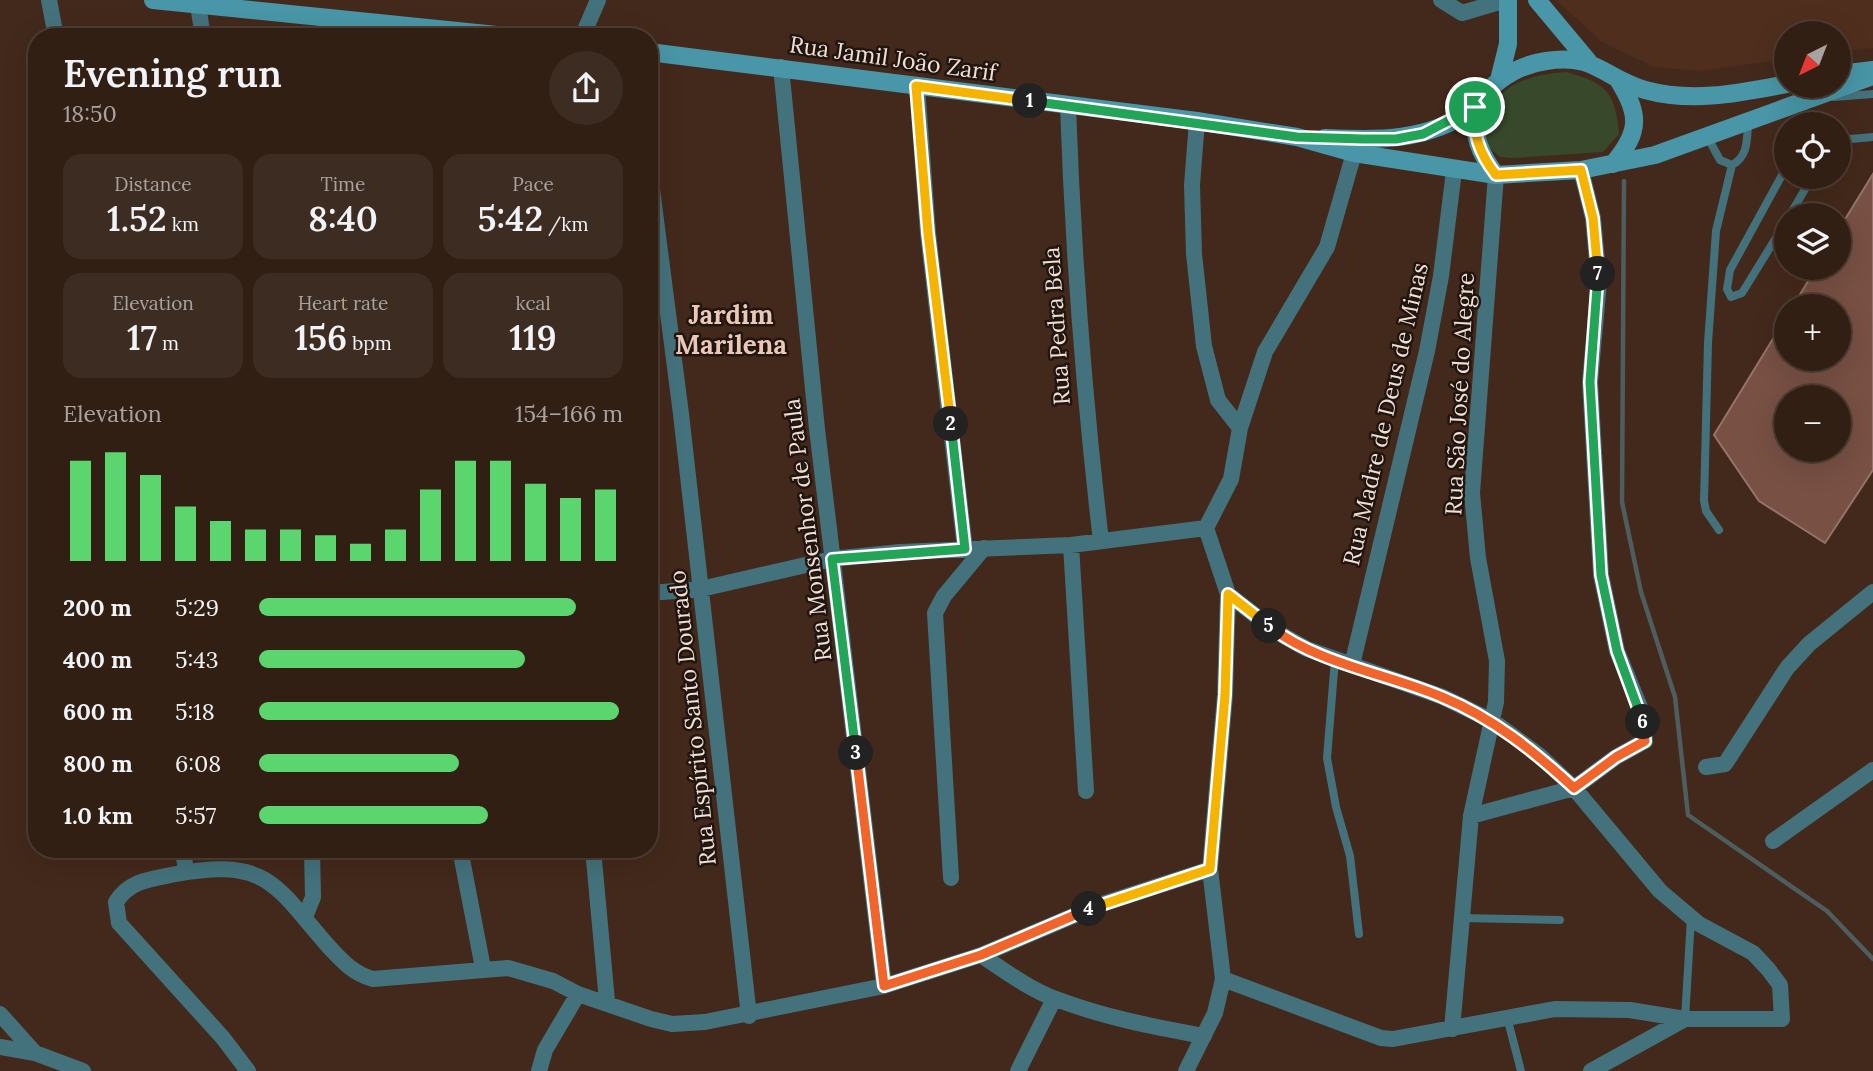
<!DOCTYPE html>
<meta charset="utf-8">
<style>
:root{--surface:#321f14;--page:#3d2c22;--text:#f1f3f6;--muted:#a8a2a0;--line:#4d3d34;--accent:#5bd56d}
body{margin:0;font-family:Lora,serif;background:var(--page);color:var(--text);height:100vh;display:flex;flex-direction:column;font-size:26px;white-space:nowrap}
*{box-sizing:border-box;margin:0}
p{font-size:23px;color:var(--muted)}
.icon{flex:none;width:38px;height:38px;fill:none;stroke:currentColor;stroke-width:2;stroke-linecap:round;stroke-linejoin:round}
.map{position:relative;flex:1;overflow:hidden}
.side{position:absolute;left:28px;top:28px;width:630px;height:830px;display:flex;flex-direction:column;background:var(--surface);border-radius:28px;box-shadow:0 7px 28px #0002,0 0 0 2px var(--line)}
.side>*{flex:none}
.needle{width:46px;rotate:222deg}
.controls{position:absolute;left:1774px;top:21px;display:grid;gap:14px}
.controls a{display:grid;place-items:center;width:77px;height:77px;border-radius:50%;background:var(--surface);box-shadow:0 7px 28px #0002,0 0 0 2px var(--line);font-size:35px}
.pin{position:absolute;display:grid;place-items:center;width:60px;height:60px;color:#fff;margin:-30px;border:4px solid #fff;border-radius:50%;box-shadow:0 2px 7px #0007}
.km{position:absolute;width:35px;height:35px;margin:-18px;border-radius:50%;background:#222;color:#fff;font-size:19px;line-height:35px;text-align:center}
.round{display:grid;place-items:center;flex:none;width:74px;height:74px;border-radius:37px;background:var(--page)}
.summary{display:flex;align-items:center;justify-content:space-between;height:119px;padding:0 35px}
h1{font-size:38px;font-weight:600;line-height:52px}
.stats{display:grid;grid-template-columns:repeat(3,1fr);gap:10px;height:119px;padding:7px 35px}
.stats div{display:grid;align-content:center;border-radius:18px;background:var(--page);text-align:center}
.stats b{font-size:35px;font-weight:600}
.stats small{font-size:19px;font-weight:400}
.stats p{font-size:19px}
.chart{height:196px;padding:14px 35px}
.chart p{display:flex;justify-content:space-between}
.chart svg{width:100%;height:126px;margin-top:7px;stroke:var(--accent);stroke-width:6}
ul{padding:0 35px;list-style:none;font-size:23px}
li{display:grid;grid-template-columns:112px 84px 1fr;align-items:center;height:52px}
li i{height:18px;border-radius:9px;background:var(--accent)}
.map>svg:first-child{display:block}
.built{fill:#4f2e1d}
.green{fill:#38482a}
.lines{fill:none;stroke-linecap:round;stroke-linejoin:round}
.stream{stroke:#4e5d5e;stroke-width:4.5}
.building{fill:#785044;stroke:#957369;stroke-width:2;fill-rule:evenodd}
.lane{stroke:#44727c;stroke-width:8}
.street{stroke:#44727c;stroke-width:16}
.secondary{stroke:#4896a7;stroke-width:18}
.split-1-casing{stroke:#fff;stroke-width:14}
.split-2-casing{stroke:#fff;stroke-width:14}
.split-3-casing{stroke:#fff;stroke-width:14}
.split-4-casing{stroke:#fff;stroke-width:14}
.split-5-casing{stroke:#fff;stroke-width:14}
.split-6-casing{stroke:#fff;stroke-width:14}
.split-7-casing{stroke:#fff;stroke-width:14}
.split-8-casing{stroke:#fff;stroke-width:14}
.split-1{stroke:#22a559;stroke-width:9}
.split-2{stroke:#f5b400;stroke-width:9}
.split-3{stroke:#22a559;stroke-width:9}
.split-4{stroke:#f0652b;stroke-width:9}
.split-5{stroke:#f5b400;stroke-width:9}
.split-6{stroke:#f0652b;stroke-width:9}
.split-7{stroke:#22a559;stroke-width:9}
.split-8{stroke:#f5b400;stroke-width:9}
.labels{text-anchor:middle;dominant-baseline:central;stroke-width:5;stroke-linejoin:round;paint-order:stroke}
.street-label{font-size:23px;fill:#f0dfd6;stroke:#21150f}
.quarter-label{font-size:26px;font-weight:bold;fill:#eac7b6;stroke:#21150f}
</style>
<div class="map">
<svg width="1873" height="1071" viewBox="0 0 1873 1071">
<rect width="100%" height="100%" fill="#43291b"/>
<path class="built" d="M 1556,0 L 1873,0 L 1873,48 L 1839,52 L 1839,33 L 1787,33 L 1787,59 L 1699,71 L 1654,67 L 1602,42 Z"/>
<path class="green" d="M 1567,72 C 1607,84 1615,92 1619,134 L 1603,152 L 1513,158 L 1500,157 L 1483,142 C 1484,90 1521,75 1567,72 Z"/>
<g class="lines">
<path class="stream" d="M 1624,181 L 1622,502 L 1641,592 L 1675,697 L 1688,815 L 1827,911 L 1873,959"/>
</g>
<path class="building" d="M 1873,174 L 1873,470 L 1825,543 L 1759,501 L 1714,435 L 1787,316 L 1787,359 L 1839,359 L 1839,306 L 1793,306 L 1816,268 L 1839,268 L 1839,229 ZM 1787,397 L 1839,397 L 1839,450 L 1787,450 Z"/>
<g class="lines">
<path class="lane" d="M 1834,97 L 1873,94
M 1708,138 L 1720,160 L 1732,165
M 1839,140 L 1873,137
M 1787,166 L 1730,270 L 1727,289 L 1731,297 L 1742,293 L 1787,220
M 1790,215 L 1812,177
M 1719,530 L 1706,511 L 1704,501 L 1708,343 L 1716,231 L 1732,165 C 1748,157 1747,139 1748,124
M 1335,659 L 1327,758 L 1336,807 L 1350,856 L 1359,934
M 1460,918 L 1560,920
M 1507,1017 L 1521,1071
M 1685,1019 L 1691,918"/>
<path class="street" d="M 49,0 L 56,37
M 1441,0 L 1462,13 L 1506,0
M 198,5 L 203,37
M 341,20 L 344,37
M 582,37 L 598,0
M 781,67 L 817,429 L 884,986
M 917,86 L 928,233 L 965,549
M 1068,106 C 1073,252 1084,396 1101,541
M 1197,121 L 1192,185 L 1194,254 L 1204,346 L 1218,400 L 1240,428
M 649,166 L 681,414 L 749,1016
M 1206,528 L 1228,594 L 1275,631 L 1307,649 L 1443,697 L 1494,722 L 1540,756 L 1574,788 L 1660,891 L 1699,924 L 1753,953 L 1768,969 L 1780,985 L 1782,1019 L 1685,1019 L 1591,1071
M 1206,528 L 1231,479 L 1240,428 L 1265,352 L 1327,247 L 1354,153
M 1071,545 L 1086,791
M 649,593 L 701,589 L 832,559 L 900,552 L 1071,545 L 1206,528
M 1352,665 L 1427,351 L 1441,276 L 1454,171
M 1706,767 L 1725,764 L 1787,668 L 1809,644 L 1873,592
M 1471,816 L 1574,788 L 1616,757 L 1645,741 L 1642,712 L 1617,651 L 1601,575 L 1590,382 L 1599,282 L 1593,218 L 1581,170
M 1773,841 L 1873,770
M 183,849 L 186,872
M 460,849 L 483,968
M 593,849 L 607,1001
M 951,878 L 935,613 L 944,596 L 984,548
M 305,917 L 313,897 L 312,849
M 981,955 C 1005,971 1029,989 1056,999 C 1103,1017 1154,1027 1204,1036
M 1223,979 L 1381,1038 L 1393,1039 L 1555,1009 L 1630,1010 L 1685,1019
M 0,1014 L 35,1053
M 1452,1029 L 1471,816 L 1496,702 L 1497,661 L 1478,558 L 1472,493 L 1496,175
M 0,1047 L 35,1053 L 83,1071
M 248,1071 L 223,1038 L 119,923 L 116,902 C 130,880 151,879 176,874 C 269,857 275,886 330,948 C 343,962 354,974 373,979 L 508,968 L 553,981 L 578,994 L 651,1019 L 672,1024 L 705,1022 L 884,986 L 981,955 L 1099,905 L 1210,869
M 539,1071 L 545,1050 L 578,994
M 1018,1071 L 1054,999
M 1186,1071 L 1215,1013 L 1223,979 L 1210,869 L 1225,695 L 1228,594"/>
<path class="secondary" d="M 153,0 L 516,37
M 1537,0 L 1588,61
M 649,52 L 1197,121 L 1297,137 L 1354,153 L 1496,175 L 1581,170 L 1655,155 L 1873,76
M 1839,74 L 1873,70
M 1499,80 L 1508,44 L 1508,0
M 1475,107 C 1473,135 1479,153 1496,175
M 1325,138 C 1378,140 1427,142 1473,109 C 1478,105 1481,98 1486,93 C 1501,76 1523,64 1546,61 C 1596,53 1603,78 1645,90 C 1693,103 1739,93 1787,84
M 1613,164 C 1641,131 1640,114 1617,78"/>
</g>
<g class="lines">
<defs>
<path id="split-1" d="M 1030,101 L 1297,137 L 1363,139 L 1396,139 L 1423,134 L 1475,107"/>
<path id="split-2" d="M 951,424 L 928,233 L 916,86 L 1030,101"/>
<path id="split-3" d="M 856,753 L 832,559 L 965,549 L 951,424"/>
<path id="split-4" d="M 856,753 L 884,986 L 981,955 L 1089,909"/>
<path id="split-5" d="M 1089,909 L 1210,869 L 1225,695 L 1228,594 L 1269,626"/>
<path id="split-6" d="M 1269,626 C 1318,664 1385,673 1442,697 C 1493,718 1534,751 1574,788 L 1616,757 L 1645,741 L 1643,722"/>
<path id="split-7" d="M 1598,274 L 1590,382 L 1601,575 L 1617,651 L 1643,722"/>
<path id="split-8" d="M 1475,107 C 1473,135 1479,153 1496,175 L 1581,170 L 1593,218 L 1598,274"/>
</defs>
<use href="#split-1" class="split-1-casing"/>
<use href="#split-2" class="split-2-casing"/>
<use href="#split-3" class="split-3-casing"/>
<use href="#split-4" class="split-4-casing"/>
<use href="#split-5" class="split-5-casing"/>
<use href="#split-6" class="split-6-casing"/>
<use href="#split-7" class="split-7-casing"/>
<use href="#split-8" class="split-8-casing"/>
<use href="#split-1" class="split-1"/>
<use href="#split-2" class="split-2"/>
<use href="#split-3" class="split-3"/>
<use href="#split-4" class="split-4"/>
<use href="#split-5" class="split-5"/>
<use href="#split-6" class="split-6"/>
<use href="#split-7" class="split-7"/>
<use href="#split-8" class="split-8"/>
</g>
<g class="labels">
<g class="street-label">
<text transform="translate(893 58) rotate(8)">Rua Jamil João Zarif</text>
<text transform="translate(1056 326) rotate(-94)">Rua Pedra Bela</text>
<text transform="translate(1459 394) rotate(-87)">Rua São José do Alegre</text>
<text transform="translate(1385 414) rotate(-77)">Rua Madre de Deus de Minas</text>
<text transform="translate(807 530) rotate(-97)">Rua Monsenhor de Paula</text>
<text transform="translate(692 718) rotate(-96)">Rua Espírito Santo Dourado</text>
</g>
<g class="quarter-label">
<text x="731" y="314">Jardim<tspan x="731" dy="30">Marilena</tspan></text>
</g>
</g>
</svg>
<div class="controls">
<a><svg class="needle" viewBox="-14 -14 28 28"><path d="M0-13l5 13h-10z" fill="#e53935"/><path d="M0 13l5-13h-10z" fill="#a8a2a0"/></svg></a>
<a><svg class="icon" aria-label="locate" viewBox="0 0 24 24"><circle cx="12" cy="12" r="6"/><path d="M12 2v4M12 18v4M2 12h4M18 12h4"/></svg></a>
<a><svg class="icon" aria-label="layers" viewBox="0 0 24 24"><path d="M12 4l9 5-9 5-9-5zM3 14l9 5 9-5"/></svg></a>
<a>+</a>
<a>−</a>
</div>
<div class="pin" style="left:1475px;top:107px;background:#1e9e55"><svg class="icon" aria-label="arrive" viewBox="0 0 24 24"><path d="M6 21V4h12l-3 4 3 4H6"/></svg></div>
<b class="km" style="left:1030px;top:101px">1</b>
<b class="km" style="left:951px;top:424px">2</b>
<b class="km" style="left:856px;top:753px">3</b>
<b class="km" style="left:1089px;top:909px">4</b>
<b class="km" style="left:1269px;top:626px">5</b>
<b class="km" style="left:1643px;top:722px">6</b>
<b class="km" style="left:1598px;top:274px">7</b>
<section class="side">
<div class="summary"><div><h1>Evening run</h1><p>18:50</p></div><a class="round"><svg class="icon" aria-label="share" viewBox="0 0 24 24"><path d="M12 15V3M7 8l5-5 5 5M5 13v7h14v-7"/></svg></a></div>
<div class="stats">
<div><p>Distance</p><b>1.52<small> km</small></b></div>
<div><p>Time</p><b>8:40</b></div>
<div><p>Pace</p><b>5:42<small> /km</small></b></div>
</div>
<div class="stats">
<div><p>Elevation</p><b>17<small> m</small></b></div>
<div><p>Heart rate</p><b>156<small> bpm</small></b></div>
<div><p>kcal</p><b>119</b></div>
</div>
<div class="chart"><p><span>Elevation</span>154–166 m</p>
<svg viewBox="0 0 160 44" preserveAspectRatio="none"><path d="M5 44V9M15 44V6M25 44V14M35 44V25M45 44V30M55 44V33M65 44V33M75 44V35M85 44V38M95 44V33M105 44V19M115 44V9M125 44V9M135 44V17M145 44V22M155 44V19"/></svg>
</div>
<ul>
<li><b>200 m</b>5:29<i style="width:87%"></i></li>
<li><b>400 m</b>5:43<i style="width:73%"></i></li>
<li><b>600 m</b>5:18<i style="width:99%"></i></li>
<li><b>800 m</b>6:08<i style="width:55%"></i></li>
<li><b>1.0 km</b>5:57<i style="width:63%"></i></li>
</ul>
</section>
</div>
